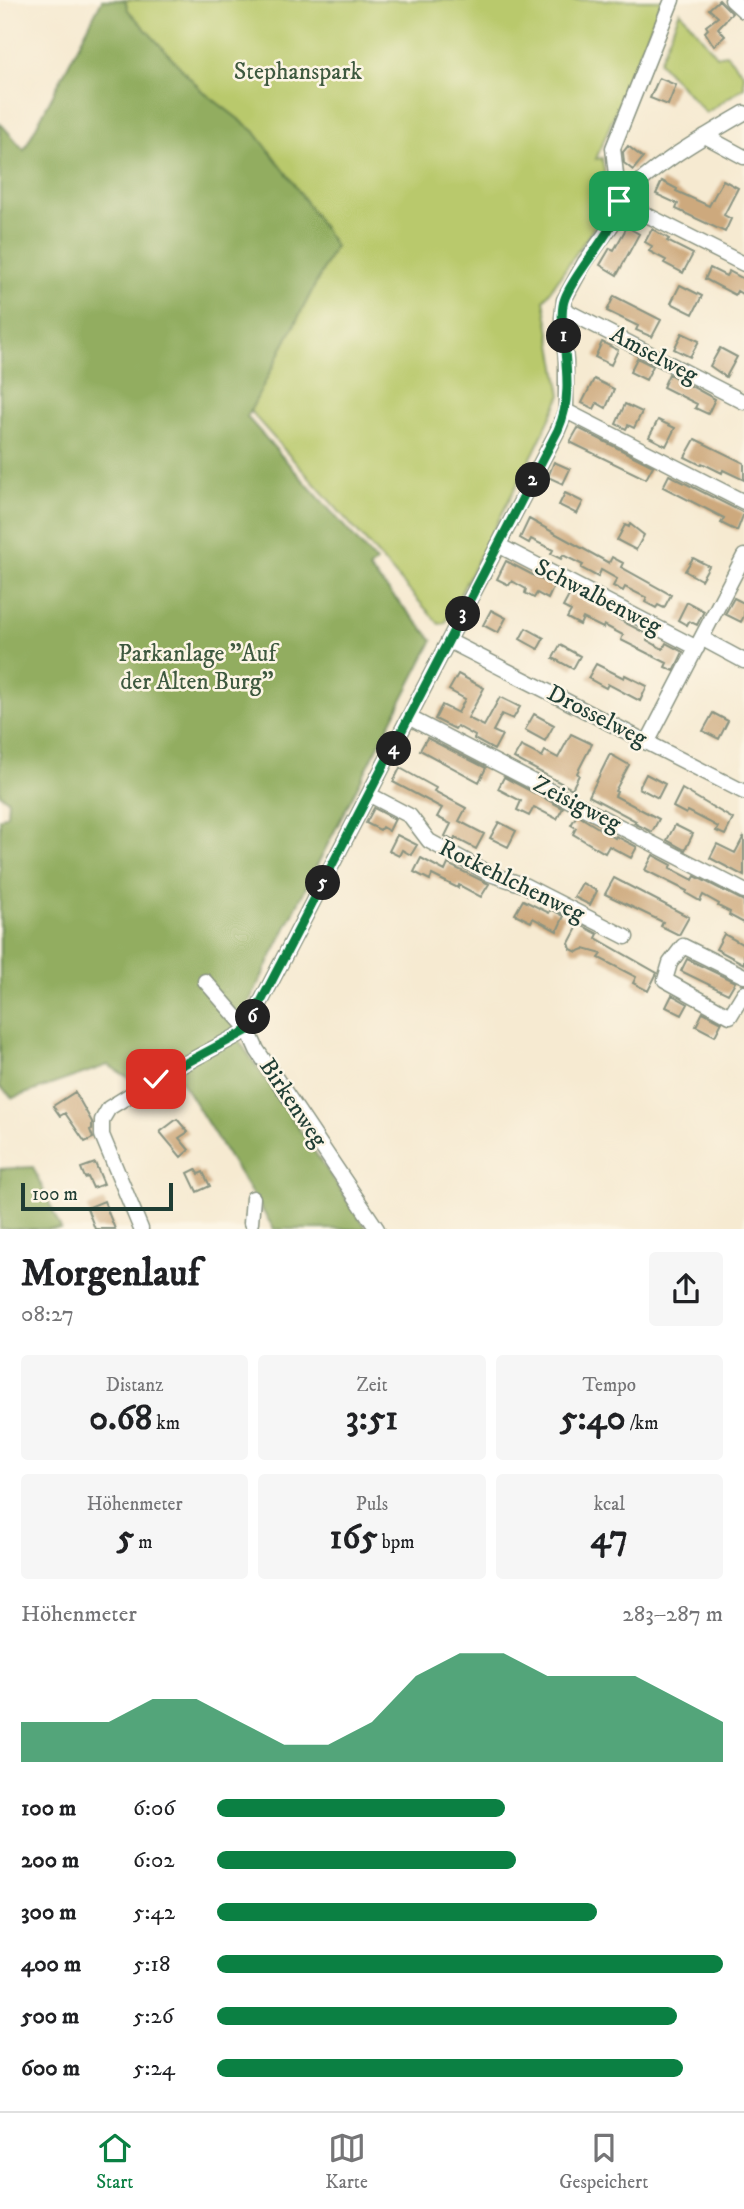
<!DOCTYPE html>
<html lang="de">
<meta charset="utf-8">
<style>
:root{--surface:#fff;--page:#f6f6f6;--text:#202124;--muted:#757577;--line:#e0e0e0;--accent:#0b8043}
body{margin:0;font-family:"IM FELL DW Pica",serif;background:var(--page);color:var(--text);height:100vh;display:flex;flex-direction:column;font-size:26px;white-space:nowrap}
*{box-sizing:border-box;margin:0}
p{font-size:23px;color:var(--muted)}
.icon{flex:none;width:38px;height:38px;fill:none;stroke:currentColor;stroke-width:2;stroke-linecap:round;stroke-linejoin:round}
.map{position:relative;height:1229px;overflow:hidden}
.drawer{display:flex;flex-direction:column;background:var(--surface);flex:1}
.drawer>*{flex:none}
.scale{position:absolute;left:21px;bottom:18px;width:152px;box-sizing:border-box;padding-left:7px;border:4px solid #1f3d34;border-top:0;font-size:19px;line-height:24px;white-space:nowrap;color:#1f3d34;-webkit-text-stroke:5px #fcf5e5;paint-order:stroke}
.pin{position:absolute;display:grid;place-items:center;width:60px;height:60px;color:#fff;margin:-30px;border-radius:14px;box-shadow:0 4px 10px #0006}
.km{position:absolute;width:35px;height:35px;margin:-18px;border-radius:50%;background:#222;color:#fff;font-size:19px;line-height:35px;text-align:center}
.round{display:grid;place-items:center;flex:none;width:74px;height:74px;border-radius:7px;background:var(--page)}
.head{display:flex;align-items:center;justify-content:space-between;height:119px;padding:0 21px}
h1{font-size:38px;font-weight:700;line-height:52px}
.stats{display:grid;grid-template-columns:repeat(3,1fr);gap:10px;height:119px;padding:7px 21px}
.stats div{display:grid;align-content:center;border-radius:7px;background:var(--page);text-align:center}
.stats b{font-size:35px;font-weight:700}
.stats small{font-size:19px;font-weight:400}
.stats p{font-size:19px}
.chart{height:196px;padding:14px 21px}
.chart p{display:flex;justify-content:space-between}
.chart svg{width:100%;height:126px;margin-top:7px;fill:var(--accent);opacity:.7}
ul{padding:0 21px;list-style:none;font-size:23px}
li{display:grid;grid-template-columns:112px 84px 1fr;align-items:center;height:52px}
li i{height:18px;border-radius:9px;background:var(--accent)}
.dock{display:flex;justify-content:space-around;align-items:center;height:98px;border-top:2px solid var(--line);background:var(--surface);font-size:19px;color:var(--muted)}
.dock a{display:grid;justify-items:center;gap:4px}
.dock .selected{color:var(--accent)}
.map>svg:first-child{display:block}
.green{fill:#b9c96c;stroke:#6c8350;stroke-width:2}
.forest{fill:#92ad60;stroke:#58754a;stroke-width:2}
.building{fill:#cda97d}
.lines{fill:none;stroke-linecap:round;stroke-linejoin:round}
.minor-casing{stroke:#8a9482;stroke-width:17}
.minor{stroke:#fff;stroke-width:14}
.route-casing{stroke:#fff;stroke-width:14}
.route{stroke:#0b8043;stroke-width:9}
.labels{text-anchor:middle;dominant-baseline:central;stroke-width:5;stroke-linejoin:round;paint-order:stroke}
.park-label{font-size:24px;fill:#3e593f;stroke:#fcf5e5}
.street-label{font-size:24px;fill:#1f3d34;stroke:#fcf5e5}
</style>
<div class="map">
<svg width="744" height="1229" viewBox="0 0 744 1229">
<rect width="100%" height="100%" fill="#fcf5e5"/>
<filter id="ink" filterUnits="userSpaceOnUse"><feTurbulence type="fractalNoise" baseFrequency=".0143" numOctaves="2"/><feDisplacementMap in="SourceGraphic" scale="14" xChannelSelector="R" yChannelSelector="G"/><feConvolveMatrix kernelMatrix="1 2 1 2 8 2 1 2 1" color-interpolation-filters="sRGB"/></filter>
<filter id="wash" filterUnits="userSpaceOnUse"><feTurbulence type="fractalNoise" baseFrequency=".00686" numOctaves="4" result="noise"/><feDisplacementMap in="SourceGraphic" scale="28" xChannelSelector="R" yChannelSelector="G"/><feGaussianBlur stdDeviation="1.57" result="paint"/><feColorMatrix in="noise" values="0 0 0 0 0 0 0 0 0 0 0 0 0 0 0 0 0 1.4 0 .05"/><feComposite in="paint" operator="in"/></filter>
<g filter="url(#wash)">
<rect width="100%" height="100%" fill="#f6ead1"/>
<path class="green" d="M 125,0 L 662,0 L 596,159 L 602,158 L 610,204 L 544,300 L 561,395 L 535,450 L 445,623 L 439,624 L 250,411 L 335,246 L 254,131 L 202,91 L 127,10 Z
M 680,11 L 717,56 L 726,54 L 744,74 L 744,87 L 706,113 L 659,62 Z"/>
<path class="forest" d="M 102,0 L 125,0 L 128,10 L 202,91 L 254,131 L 290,178 L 335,246 L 247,417 L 376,562 L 369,569 L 433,640 L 315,869 L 234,1033 L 367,1229 L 274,1229 L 168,1060 L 132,1080 L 108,1065 L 13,1098 L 0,1087 L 0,819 L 7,814 L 8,800 L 0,794 L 0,123 L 24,150 Z
M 33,1167 L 61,1229 L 0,1229 L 0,1169 Z"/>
<g id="blocks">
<path class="building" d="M 719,0 L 732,13 L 718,28 L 725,36 L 714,46 L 705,32 L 708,29 L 706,26 L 718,17 L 709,9 Z
M 659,78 L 676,85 L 668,105 L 650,98 Z
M 628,146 L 643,158 L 633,170 L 624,163 L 623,152 Z
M 723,180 L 738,188 L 724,215 L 731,219 L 725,232 L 676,209 L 678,204 L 656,194 L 662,181 L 677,189 L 676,191 L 709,206 Z
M 627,227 L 639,234 L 617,275 L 600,265 L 610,248 L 614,250 Z
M 652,229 L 669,239 L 667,241 L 693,254 L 683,273 L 664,263 L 666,260 L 649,251 L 652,246 L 645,242 Z
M 710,268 L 726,276 L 729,271 L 744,279 L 744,295 L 737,291 L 735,295 L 705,279 Z
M 680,285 L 702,296 L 693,314 L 671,303 Z
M 614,296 L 661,320 L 652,337 L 636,330 L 638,326 L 607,311 Z
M 682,333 L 699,341 L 690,357 L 674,349 Z
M 602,342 L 618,350 L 611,365 L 595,357 Z
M 720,348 L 737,357 L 726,377 L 710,366 Z
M 637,358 L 653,366 L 646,380 L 630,372 Z
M 669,374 L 715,399 L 708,414 L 695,408 L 697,404 L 663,387 Z
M 594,379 L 614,389 L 606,408 L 597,403 L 594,409 L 582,403 Z
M 625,404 L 642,412 L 634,428 L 628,425 L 626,429 L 616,424 Z
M 658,420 L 675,428 L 666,446 L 649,437 Z
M 578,428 L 653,466 L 646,479 L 570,442 Z
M 695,439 L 744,463 L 744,480 L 723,470 L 722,473 L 702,463 L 701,465 L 685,457 Z
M 554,462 L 570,469 L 563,484 L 548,477 Z
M 669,475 L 744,513 L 737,531 L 721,523 L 724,518 L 663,487 Z
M 565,493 L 583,502 L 577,514 L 559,505 Z
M 529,519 L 609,563 L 612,557 L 623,563 L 621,567 L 671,595 L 664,608 L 658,605 L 656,608 L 645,602 L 647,598 L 625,587 L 623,591 L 613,586 L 617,579 L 601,570 L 598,577 L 581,568 L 583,565 L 563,555 L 561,559 L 551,554 L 553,550 L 531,539 L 529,543 L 520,538 Z
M 630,524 L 644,535 L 636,550 L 617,540 L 625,525 L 629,527 Z
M 693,558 L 709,566 L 701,580 L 685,571 Z
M 506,561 L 554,586 L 548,599 L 537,593 L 534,598 L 525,593 L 526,589 L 512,581 L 509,585 L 497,579 Z
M 570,594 L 649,635 L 647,640 L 663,649 L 666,643 L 683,652 L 674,671 L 665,667 L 667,663 L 621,640 L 623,635 L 604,625 L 603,628 L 583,618 L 580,625 L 567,618 L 571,611 L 563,607 Z
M 734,598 L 744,603 L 744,616 L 741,622 L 725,614 Z
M 687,602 L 704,611 L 697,625 L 689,621 L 687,625 L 678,620 Z
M 491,610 L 506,618 L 498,633 L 483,625 Z
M 526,628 L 544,638 L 538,649 L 520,639 Z
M 560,645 L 580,656 L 573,669 L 553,658 Z
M 596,664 L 624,678 L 625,675 L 647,686 L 640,701 L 608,684 L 606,688 L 588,678 Z
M 458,674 L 484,688 L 468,718 L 484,726 L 500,697 L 520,707 L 513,719 L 502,714 L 493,731 L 502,735 L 494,750 L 474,739 L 475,736 L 457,726 L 455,729 L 435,719 L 442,705 L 458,713 L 465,699 L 449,690 Z
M 713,713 L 728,721 L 719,739 L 703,731 Z
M 534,714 L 554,725 L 545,741 L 525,730 Z
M 571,734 L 592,744 L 577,773 L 579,775 L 572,789 L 514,758 L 521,746 L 542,757 L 545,751 L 558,758 Z
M 427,738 L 486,768 L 479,782 L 420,750 Z
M 610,754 L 629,765 L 615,791 L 617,792 L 615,796 L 659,819 L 652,832 L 634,823 L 636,821 L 589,796 Z
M 400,768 L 436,788 L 434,791 L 466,808 L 459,821 L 484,834 L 476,849 L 455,838 L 454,841 L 445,836 L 451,824 L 437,817 L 442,808 L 393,782 Z
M 646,774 L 665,784 L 658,798 L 639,788 Z
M 504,777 L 563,808 L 557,819 L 534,807 L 529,816 L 517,810 L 521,801 L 498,789 Z
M 682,789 L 733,819 L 725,835 L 716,831 L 718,827 L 709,822 L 688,811 L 686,814 L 673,807 Z
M 374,808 L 395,819 L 389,831 L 382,827 L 380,830 L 366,823 Z
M 577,815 L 615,838 L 616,836 L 637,847 L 631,858 L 609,846 L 605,853 L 573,834 L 576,828 L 571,825 Z
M 499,822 L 516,831 L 508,847 L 490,838 Z
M 675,825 L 693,834 L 685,850 L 667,840 Z
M 397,835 L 417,845 L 411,855 L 402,850 L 399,856 L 389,851 Z
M 744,836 L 744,876 L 710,858 L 717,844 L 735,853 Z
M 653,855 L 672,865 L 670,868 L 693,880 L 695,876 L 744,901 L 744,923 L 729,915 L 730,912 L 718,906 L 719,904 L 703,895 L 700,901 L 686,893 L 687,891 L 645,870 Z
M 421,858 L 445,871 L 448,864 L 489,884 L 481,897 L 459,885 L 458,888 L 432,875 L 430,880 L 414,872 Z
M 614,878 L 689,917 L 679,935 L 661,926 L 663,922 L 605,894 Z
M 582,883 L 597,891 L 590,905 L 574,897 Z
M 523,900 L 549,913 L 551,909 L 564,916 L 557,931 L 533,918 L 531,922 L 515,914 Z
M 579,924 L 598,934 L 596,938 L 657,973 L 648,991 L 633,983 L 636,977 L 599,958 L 602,954 L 584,949 L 577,952 L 571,949 L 569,943 Z
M 724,934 L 744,945 L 744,964 L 716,949 Z
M 687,959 L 735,982 L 728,994 L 681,971 Z
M 672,995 L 688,1004 L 682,1015 L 666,1007 Z
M 703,1012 L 722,1022 L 715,1036 L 696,1026 Z
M 75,1092 L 92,1122 L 92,1129 L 90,1130 L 93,1138 L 85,1142 L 65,1113 L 60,1116 L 53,1106 Z
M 177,1119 L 188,1132 L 179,1138 L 189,1150 L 181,1157 L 160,1132 Z
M 95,1163 L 104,1184 L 93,1188 L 88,1177 L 85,1178 L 81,1168 Z
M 196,1169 L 199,1174 L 203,1172 L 210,1186 L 197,1192 L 188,1173 Z
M 104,1201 L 110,1217 L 115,1229 L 95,1229 L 87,1208 Z"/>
</g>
</g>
<g filter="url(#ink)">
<use href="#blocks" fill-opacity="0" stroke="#8a9482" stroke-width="2"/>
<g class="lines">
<defs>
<path id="minor" d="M 732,0 L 744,11
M 744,113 C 700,139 655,164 619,201 L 744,264
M 705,136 L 744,157
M 563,309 L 744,402
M 566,411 L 744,502
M 498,545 L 697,648
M 703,639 L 744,661
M 449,641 L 744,792
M 410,718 L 744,891
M 647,743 L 744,556
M 370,795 L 410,816 L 429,841 L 490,874 L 524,885 L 626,937
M 744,976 L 683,946 L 670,963 L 665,980 L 730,1016 L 744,993
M 205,981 L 248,1030 L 257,1050 L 377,1229
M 251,1223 L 253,1198
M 141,1229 L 102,1135 L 102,1120 L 109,1108 L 156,1079 L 248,1030 L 253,1017 L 558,430 L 566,411 L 566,361 L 562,318 L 564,300 L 585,262 L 616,219 L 619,201 L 613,148 L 672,0"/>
</defs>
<use href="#minor" class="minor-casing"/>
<use href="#minor" class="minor"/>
</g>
</g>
<g class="lines" filter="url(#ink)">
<defs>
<path id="route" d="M 156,1079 L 248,1030 L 253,1017 L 558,430 C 571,401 567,372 564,341 C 563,327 560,311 565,298 C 576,269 619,228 619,201"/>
</defs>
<use href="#route" class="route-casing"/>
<use href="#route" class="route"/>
</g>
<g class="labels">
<g class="park-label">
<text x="298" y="72">Stephanspark</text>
<text x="197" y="654">Parkanlage "Auf<tspan x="197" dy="28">der Alten Burg"</tspan></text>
</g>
<g class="street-label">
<text transform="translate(654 355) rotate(28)">Amselweg</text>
<text transform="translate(598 597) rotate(27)">Schwalbenweg</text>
<text transform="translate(597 716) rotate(27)">Drosselweg</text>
<text transform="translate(577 804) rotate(27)">Zeisigweg</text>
<text transform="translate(512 881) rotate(26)">Rotkehlchenweg</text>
<text transform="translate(293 1103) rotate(56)">Birkenweg</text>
</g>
</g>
</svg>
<div class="scale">100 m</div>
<div class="pin" style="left:619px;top:201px;background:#1e9e55"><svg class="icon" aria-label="arrive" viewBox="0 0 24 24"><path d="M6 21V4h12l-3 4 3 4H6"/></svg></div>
<div class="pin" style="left:156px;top:1079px;background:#d93025"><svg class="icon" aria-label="check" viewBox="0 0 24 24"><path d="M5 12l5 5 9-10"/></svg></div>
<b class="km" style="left:564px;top:336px">1</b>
<b class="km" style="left:533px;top:480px">2</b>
<b class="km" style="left:463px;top:614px">3</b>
<b class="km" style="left:394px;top:749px">4</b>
<b class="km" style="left:323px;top:883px">5</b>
<b class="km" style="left:253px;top:1017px">6</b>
</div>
<section class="drawer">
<div class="head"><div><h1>Morgenlauf</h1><p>08:27</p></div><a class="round"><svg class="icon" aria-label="share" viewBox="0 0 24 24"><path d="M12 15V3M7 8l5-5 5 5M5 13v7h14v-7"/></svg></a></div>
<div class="stats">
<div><p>Distanz</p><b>0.68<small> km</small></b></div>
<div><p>Zeit</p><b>3:51</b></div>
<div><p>Tempo</p><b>5:40<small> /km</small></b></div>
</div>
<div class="stats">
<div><p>Höhenmeter</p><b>5<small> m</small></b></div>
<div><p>Puls</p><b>165<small> bpm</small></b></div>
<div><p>kcal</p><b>47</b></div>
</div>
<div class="chart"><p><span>Höhenmeter</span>283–287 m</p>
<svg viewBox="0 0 160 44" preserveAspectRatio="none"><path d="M0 44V30L10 30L20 30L30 22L40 22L50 30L60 38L70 38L80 30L90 14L100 6L110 6L120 14L130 14L140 14L150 22L160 30V44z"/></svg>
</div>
<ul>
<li><b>100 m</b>6:06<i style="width:57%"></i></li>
<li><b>200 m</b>6:02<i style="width:59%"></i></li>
<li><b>300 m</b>5:42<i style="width:75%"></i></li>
<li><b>400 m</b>5:18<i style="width:100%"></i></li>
<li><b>500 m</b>5:26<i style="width:91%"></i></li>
<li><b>600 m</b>5:24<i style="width:92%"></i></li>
</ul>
</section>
<nav class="dock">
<a class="selected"><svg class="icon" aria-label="home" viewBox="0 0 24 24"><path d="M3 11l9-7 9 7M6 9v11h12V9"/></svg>Start</a>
<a><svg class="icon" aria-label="map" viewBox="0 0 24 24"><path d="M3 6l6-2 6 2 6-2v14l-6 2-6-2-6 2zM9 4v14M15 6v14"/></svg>Karte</a>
<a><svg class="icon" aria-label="saved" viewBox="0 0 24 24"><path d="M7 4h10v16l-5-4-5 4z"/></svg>Gespeichert</a>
</nav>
